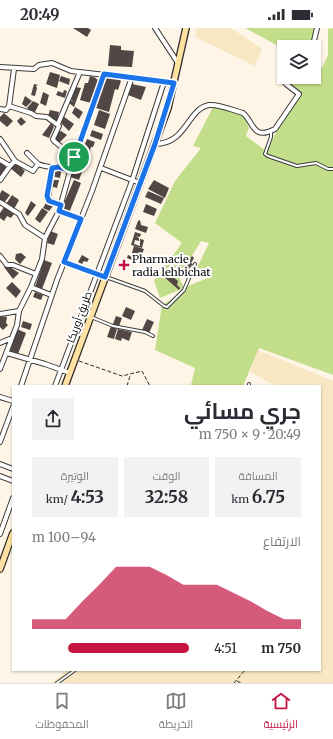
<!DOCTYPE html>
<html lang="ar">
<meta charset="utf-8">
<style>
:root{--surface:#fff;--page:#f2f2f3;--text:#2b2b33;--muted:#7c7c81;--line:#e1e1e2;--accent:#c51643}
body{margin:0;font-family:Merriweather,Cairo,serif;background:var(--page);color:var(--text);direction:rtl;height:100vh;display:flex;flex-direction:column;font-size:15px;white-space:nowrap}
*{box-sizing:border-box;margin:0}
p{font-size:13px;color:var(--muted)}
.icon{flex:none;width:22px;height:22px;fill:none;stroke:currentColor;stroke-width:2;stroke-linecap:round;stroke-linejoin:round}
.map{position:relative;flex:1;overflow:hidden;direction:ltr}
.sheet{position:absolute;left:12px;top:357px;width:309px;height:286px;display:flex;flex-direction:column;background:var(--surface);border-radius:0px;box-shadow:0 1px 3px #0004;direction:rtl}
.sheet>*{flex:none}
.buttons{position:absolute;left:277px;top:12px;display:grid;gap:8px}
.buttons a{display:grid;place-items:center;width:44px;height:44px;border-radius:0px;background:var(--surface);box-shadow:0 1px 3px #0004;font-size:20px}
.pin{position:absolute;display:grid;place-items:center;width:34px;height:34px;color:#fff;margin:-17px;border:2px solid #fff;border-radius:50%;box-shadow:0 1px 4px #0007}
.round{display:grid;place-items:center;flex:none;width:42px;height:42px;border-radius:0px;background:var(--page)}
.head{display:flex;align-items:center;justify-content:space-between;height:68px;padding:0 20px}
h1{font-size:22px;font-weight:700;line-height:30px}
.figures{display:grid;grid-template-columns:repeat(3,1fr);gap:6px;height:68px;padding:4px 20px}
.figures div{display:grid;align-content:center;border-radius:0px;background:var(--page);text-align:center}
.figures b{font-size:17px;font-weight:700}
.figures small{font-size:11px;font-weight:400}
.figures p{font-size:11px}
.chart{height:112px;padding:8px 20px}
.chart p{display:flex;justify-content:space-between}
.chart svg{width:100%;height:72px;margin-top:4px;fill:var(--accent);opacity:.7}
ul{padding:0 20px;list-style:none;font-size:13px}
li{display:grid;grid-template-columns:64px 48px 1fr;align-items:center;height:30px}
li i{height:10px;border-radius:5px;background:var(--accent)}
.status{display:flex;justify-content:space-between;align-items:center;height:28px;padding:0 20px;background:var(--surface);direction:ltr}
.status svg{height:11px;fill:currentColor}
.dock{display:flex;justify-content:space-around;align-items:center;height:56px;border-top:1px solid var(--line);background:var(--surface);font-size:11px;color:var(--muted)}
.dock a{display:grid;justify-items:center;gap:2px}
.dock .active{color:var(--accent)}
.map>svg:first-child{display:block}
.farmland{fill:#f7e8c3}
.forest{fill:#c2de8a}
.building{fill:#534745}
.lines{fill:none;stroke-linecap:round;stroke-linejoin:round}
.lane-casing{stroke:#3c3c3c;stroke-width:4}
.street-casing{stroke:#3c3c3c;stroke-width:6}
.secondary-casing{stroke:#2b2b2b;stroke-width:8}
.path{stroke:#2b2b2b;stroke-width:1;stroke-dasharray:4 2;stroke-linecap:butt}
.lane{stroke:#fff;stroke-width:2}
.street{stroke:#fff;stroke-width:4}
.secondary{stroke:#ffe1a1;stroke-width:5.5}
.route-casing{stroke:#fff;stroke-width:8}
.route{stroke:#1a73e8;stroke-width:5}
.poi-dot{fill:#c51643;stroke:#fff;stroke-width:1.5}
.labels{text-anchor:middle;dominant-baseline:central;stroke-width:4;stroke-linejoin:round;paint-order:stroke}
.poi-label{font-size:11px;fill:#090909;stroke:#fff;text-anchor:start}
.street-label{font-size:11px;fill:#090909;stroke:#fff}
</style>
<div class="status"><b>20:49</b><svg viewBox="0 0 49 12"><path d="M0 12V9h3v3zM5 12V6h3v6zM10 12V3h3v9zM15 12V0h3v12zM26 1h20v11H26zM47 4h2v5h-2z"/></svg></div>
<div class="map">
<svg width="333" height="655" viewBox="0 0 333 655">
<rect width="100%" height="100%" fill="#fff5e6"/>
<path class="farmland" d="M 197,0 L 231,0 L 262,21 L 255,38 L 195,9 Z
M 258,322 L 333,353 L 333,655 L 51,655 L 67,642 L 320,642 L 320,358 L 276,358 L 250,344 Z"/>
<path class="forest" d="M 245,0 L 318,0 C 312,20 303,19 284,19 L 284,21 Z
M 333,0 L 333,347 L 259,320 L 243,358 L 193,358 L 191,357 L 195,340 L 155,322 L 162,277 L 182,265 L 188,258 L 210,249 L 197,240 L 209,215 L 201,213 L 179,249 L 184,260 L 160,270 L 154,253 L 182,215 L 155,195 L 175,153 L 201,120 L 193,118 L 213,79 L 243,86 L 249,100 L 246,108 L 266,123 L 296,68 L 280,46 L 284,42 L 284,49 L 314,49 L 314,33 L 322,40 L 328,27 L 328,1 Z"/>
<path class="building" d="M 73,0 L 88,0 L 91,2 L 87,9 Z
M 110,17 L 121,18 L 121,22 L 134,23 L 132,39 L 108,38 Z
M 50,44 L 60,47 L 57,60 L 46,56 Z
M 61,48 L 70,51 L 69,57 L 59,53 Z
M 90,48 L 96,50 L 98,53 L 91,75 L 80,72 L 85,55 L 88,55 Z
M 107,50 L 119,51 L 121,53 L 118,62 L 115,61 L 109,84 L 96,80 L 104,52 Z
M 34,56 L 38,57 L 36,58 L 37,60 L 35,68 L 31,67 Z
M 132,56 L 146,59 L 141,72 L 128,67 Z
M 75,59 L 81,60 L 74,79 L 69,75 L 70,72 L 74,74 L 70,71 Z
M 64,62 L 67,63 L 65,70 L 56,67 L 58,63 L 63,65 Z
M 43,64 L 49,67 L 46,78 L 40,75 Z
M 25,68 L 32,73 L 26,79 L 22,76 Z
M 33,73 L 39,76 L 34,86 L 27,80 Z
M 75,79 L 83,84 L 79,91 L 72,85 Z
M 50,82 L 59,84 L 57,93 L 48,88 Z
M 99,82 L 110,86 L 105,101 L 94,97 Z
M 4,85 L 13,93 L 7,99 L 0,93 L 0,89 Z
M 63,88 L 74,96 L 69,103 L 60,94 Z
M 21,89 L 26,94 L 21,98 L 17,93 Z
M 51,95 L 54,99 L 49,110 L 42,107 Z
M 92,102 L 103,106 L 101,112 L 90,108 Z
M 61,103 L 67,107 L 59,115 L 55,112 L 57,107 L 56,106 Z
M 87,111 L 95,114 L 93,119 L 91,119 L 79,152 L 70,149 L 82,115 L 85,116 Z
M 0,134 L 7,140 L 2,147 L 0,147 Z
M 16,135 L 25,143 L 21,149 L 10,140 Z
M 62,140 L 60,150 L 51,148 L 53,141 Z
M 51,152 L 59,152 L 57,160 L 50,158 Z
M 74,152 L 81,155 L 69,185 L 61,182 Z
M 154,152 L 169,160 L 165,170 L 148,161 Z
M 2,162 L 10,167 L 4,175 L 0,173 L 0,166 Z
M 148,163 L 164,170 L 161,176 L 145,169 Z
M 12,167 L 19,172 L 14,181 L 6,176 Z
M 31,173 L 36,177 L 28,188 L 25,185 Z
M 47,173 L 53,178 L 49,183 L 43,180 Z
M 146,176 L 157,181 L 154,188 L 143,184 Z
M 4,179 L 14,186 L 11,190 L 7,188 L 4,193 L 0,190 L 0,185 Z
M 42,180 L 48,184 L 40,195 L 35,191 Z
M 140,192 L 141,197 L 148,199 L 146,205 L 135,201 L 138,193 Z
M 50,203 L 58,206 L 54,217 L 47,215 Z
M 135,204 L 141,206 L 140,209 L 136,208 L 139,210 L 139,213 L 135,212 L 134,216 L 140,218 L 140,211 L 144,212 L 142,220 L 131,217 Z
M 134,218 L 144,221 L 140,231 L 131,228 Z
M 21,225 L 26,229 L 20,236 L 15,231 L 16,226 Z
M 82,227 L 89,231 L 87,234 L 84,233 L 82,236 L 78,234 Z
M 128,227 L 140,232 L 139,235 L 127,230 Z
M 192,228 L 194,230 L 191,235 L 193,236 L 188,242 L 184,239 Z
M 44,232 L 52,235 L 42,261 L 35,259 Z
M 5,238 L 10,239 L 19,245 L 13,251 L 4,239 Z
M 167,244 L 178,253 L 177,257 L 180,260 L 179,262 L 163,248 Z
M 12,254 L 21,263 L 16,270 L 6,260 Z
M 35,264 L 43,267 L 41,272 L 33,269 Z
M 126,279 L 135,283 L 131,292 L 122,288 Z
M 0,288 L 7,289 L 6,295 L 8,297 L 3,302 L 0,299 Z
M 116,288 L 122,290 L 119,298 L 113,296 Z
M 147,291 L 154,294 L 149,305 L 142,302 Z
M 23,293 L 32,296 L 30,302 L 21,299 Z
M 111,298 L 117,301 L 114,311 L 107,309 Z
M 17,301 L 26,305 L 18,326 L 10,323 Z
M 118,301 L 132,304 L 129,313 L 122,310 L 121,313 L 115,311 Z"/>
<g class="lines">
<defs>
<path id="lane" d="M 271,104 L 271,109 L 265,126 L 268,128 L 297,138 L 316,135 L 328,141 L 333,141
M 106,249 L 145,263 L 164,278 L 167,279 L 184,262 L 195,236
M 91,289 L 113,298 L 145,304 L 153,308
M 249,358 L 249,356
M 57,655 L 75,642"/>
<path id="street" d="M 155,0 L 178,35
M 310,19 L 313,17 L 317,0
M 0,39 L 34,41 L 39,37 L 52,35 L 71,43 L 174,55
M 9,78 L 31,85 L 36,88 L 47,89 L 59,98 L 53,111 L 54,113 L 74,129
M 0,81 L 6,82 L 9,78 L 14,41
M 58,96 L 80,44
M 0,111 L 15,133
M 155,116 C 187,116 187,81 209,77 C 219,76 232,82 243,85 C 254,94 252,113 275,101 L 299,66 L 286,56 L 281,49 L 280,44 L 284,39
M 27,125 L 38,136
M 0,132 L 10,138 L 15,133 L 33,143 L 38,136 C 49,141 60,138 70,142
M 52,140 L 48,171 L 61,177
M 101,140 L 140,155
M 0,152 L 10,138
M 0,174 L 19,186 L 25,197 L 45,210
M 59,183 L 74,129 L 104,46
M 0,228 L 7,237 L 13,237 L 36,246
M 64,234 L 105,249
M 31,259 L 42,231 L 45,210 L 59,183 L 81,191
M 0,286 L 19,283 L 31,259 L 51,267
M 0,315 L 12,310
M 7,325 L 45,336 L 70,345
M 0,341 L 17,297 L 19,283
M 21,358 L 57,252 L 92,163 L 132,49
M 55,358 L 132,153 L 164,54
M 0,369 L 13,373
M 0,414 L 13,379
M 0,436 L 13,441
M 0,448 L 13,453
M 0,506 L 13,470"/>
<path id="secondary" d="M 65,358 L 168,80 L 186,0
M 0,541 L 13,505"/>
</defs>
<use href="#lane" class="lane-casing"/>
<use href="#street" class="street-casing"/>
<use href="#secondary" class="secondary-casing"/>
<path class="path" d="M 79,333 L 122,348 L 142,343 L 150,358
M 127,358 L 130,348
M 237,653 L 241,655
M 234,655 L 245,642"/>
<use href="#lane" class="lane"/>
<use href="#street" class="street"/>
<use href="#secondary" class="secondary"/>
</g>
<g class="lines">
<defs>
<path id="route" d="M 104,46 L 174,55 L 155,116 L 105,249 L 64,234 L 81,191 L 59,183 L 61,177 L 49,173 L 47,168 L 52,140 L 59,139 L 70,142 Z"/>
</defs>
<use href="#route" class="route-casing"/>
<use href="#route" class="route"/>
</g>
<path class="poi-dot" d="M122 231h4v4h4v4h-4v4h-4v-4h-4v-4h4z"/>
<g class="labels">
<g class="poi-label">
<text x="132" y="231">Pharmacie<tspan x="132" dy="13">radia lehbichat</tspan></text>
</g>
<g class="street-label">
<text transform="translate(79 289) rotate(-70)">طريق أوريكا</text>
</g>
</g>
</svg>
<div class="buttons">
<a><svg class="icon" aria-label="layers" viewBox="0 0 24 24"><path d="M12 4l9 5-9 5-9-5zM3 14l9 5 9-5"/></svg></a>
</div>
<div class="pin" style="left:74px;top:129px;background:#1e9e55"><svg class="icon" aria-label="arrive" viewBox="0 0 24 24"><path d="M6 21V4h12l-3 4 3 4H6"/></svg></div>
<section class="sheet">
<div class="head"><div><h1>جري مسائي</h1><p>20:49 · 9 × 750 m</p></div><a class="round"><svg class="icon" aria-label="share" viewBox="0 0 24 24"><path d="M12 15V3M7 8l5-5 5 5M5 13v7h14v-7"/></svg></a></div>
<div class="figures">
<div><p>المسافة</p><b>6.75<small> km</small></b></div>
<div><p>الوقت</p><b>32:58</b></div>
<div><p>الوتيرة</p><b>4:53<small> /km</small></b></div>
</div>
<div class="chart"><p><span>الارتفاع</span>94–100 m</p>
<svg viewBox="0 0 160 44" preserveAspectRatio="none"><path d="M0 44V38L10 38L20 38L30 27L40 17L50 6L60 6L70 6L80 11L90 17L100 17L110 17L120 22L130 27L140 33L150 38L160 38V44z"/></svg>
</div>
<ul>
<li><b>750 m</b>4:51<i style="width:77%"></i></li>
</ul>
</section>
</div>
<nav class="dock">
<a class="active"><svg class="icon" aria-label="home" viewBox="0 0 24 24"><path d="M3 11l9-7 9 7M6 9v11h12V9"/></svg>الرئيسية</a>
<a><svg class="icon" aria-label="map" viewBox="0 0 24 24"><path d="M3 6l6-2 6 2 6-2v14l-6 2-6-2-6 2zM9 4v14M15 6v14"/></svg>الخريطة</a>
<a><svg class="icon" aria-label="saved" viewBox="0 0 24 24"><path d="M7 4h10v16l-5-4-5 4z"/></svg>المحفوظات</a>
</nav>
